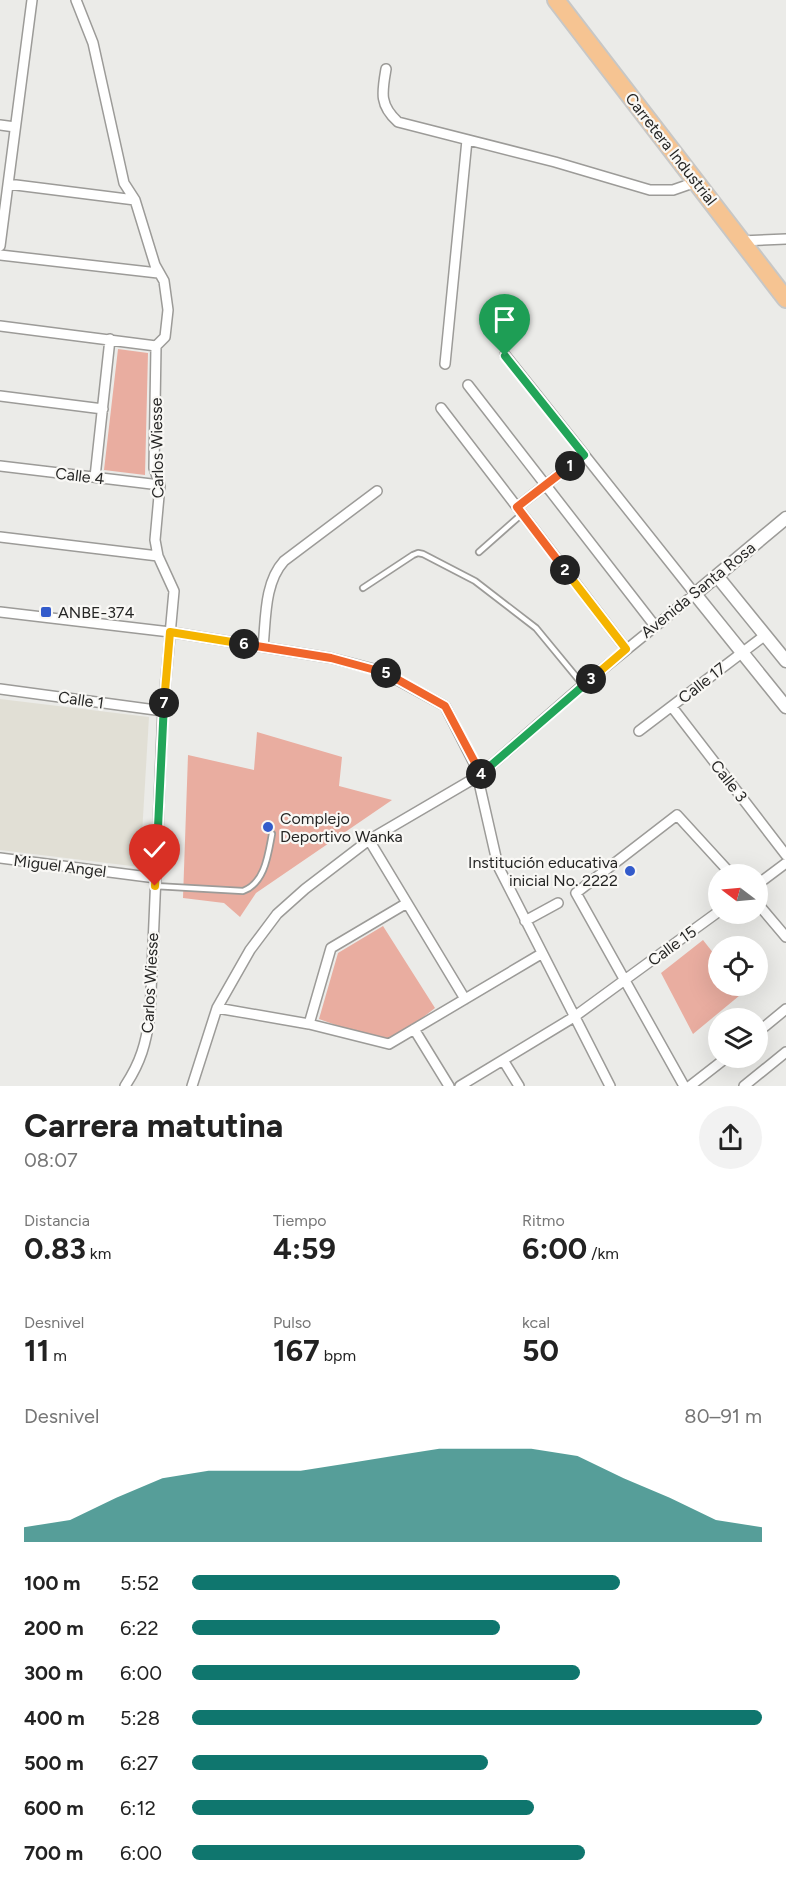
<!DOCTYPE html>
<html lang="es">
<meta charset="utf-8">
<style>
:root{--surface:#fff;--page:#f2f2f2;--text:#222;--muted:#767676;--accent:#0f766e}
body{margin:0;font-family:Figtree,sans-serif;background:var(--page);color:var(--text);height:100vh;display:flex;flex-direction:column;font-size:22px;white-space:nowrap}
*{box-sizing:border-box;margin:0}
p{font-size:20px;color:var(--muted)}
.icon{flex:none;width:33px;height:33px;fill:none;stroke:currentColor;stroke-width:2;stroke-linecap:round;stroke-linejoin:round}
.map{position:relative;height:1086px;overflow:hidden}
.drawer{display:flex;flex-direction:column;background:var(--surface);flex:1}
.drawer>*{flex:none}
.needle{width:39px;rotate:286deg}
.controls{position:absolute;left:708px;top:864px;display:grid;gap:12px}
.controls a{display:grid;place-items:center;width:60px;height:60px;border-radius:50%;background:var(--surface);box-shadow:0 6px 24px #0002;font-size:30px}
.pin{position:absolute;display:grid;place-items:center;width:51px;height:51px;color:#fff;margin:-62px -26px;border-radius:50% 50% 50% 0;rotate:-45deg;box-shadow:0 0 6px #0007}
.pin .icon{rotate:45deg}
.km{position:absolute;width:30px;height:30px;margin:-15px;border-radius:50%;background:#222;color:#fff;font-size:16px;line-height:30px;text-align:center}
.round{display:grid;place-items:center;flex:none;width:63px;height:63px;border-radius:32px;background:var(--page)}
.head{display:flex;align-items:center;justify-content:space-between;height:102px;padding:0 24px}
h1{font-size:33px;font-weight:700;line-height:45px}
.metrics{display:grid;grid-template-columns:repeat(3,1fr);gap:9px;height:102px;padding:6px 24px}
.metrics div{display:grid;align-content:center}
.metrics b{font-size:30px;font-weight:700}
.metrics small{font-size:16px;font-weight:400}
.metrics p{font-size:16px}
.chart{height:168px;padding:12px 24px}
.chart p{display:flex;justify-content:space-between}
.chart svg{width:100%;height:108px;margin-top:6px;fill:var(--accent);opacity:.7}
ul{padding:0 24px;list-style:none;font-size:20px}
li{display:grid;grid-template-columns:96px 72px 1fr;align-items:center;height:45px}
li i{height:15px;border-radius:8px;background:var(--accent)}
.map>svg:first-child{display:block}
.built{fill:#e1dfd5}
.green{fill:#e9ada0}
.lines{fill:none;stroke-linecap:round;stroke-linejoin:round}
.service-casing{stroke:#9c9b98;stroke-width:8}
.minor-casing{stroke:#9c9b98;stroke-width:12}
.tertiary-casing{stroke:#9c9b98;stroke-width:15}
.trunk-casing{stroke:#c7c7c6;stroke-width:20}
.service{stroke:#fff;stroke-width:4.5}
.minor{stroke:#fff;stroke-width:9}
.tertiary{stroke:#fff;stroke-width:12}
.trunk{stroke:#f6c492;stroke-width:16}
.split-1-casing{stroke:#fff;stroke-width:12}
.split-2-casing{stroke:#fff;stroke-width:12}
.split-3-casing{stroke:#fff;stroke-width:12}
.split-4-casing{stroke:#fff;stroke-width:12}
.split-5-casing{stroke:#fff;stroke-width:12}
.split-6-casing{stroke:#fff;stroke-width:12}
.split-7-casing{stroke:#fff;stroke-width:12}
.split-8-casing{stroke:#fff;stroke-width:12}
.split-9-casing{stroke:#fff;stroke-width:12}
.split-1{stroke:#22a559;stroke-width:8}
.split-2{stroke:#f0652b;stroke-width:8}
.split-3{stroke:#f5b400;stroke-width:8}
.split-4{stroke:#22a559;stroke-width:8}
.split-5{stroke:#f0652b;stroke-width:8}
.split-6{stroke:#f0652b;stroke-width:8}
.split-7{stroke:#f5b400;stroke-width:8}
.split-8{stroke:#22a559;stroke-width:8}
.split-9{stroke:#f5b400;stroke-width:8}
.poi-dot{fill:#335bcb;stroke:#f9f8f5;stroke-width:2}
.labels{text-anchor:middle;dominant-baseline:central;stroke-width:4.5;stroke-linejoin:round;paint-order:stroke}
.street-label{font-size:16px;fill:#262625;stroke:#f9f8f5}
.poi-label{font-size:16px;fill:#262625;stroke:#f9f8f5;text-anchor:start}
</style>
<div class="map">
<svg width="786" height="1086" viewBox="0 0 786 1086">
<rect width="100%" height="100%" fill="#ebebe8"/>
<path class="built" d="M 0,699 L 149,717 L 140,867 L 0,850 Z"/>
<path class="green" d="M 118,349 L 148,353 L 145,475 L 104,470 Z
M 257,732 L 342,757 L 339,786 L 392,800 L 256,893 L 240,917 L 224,903 L 183,898 L 188,755 L 254,770 Z
M 383,926 L 435,1008 L 389,1044 L 319,1019 L 338,953 Z
M 703,940 L 718,959 L 718,986 L 740,986 L 745,991 L 693,1034 L 661,973 Z"/>
<g class="lines">
<defs>
<path id="service" d="M 479,552 L 522,514
M 363,588 L 413,555 L 418,553 L 423,554 L 475,581 L 536,628 L 583,685
M 155,886 L 243,891 C 265,883 268,855 272,834"/>
<path id="minor" d="M 76,0 L 93,43 L 124,183 L 135,200 L 155,265 L 164,281 L 168,310 L 165,337 L 156,346 L 154,468 L 160,485 L 155,540 L 158,556 L 174,591 L 163,711 L 150,1015 C 146,1043 141,1062 125,1086
M 386,69 C 382,92 379,105 398,122 L 555,162 L 650,190 L 673,190 L 696,182
M 0,125 L 15,127
M 8,184 L 135,200
M 741,241 L 786,239
M 0,246 L 32,0
M 0,255 L 158,273
M 0,326 L 156,346
M 445,364 L 467,140
M 468,385 L 655,626
M 0,396 L 103,409
M 441,408 L 626,649
M 0,466 L 160,485
M 95,477 L 110,339
M 517,507 L 584,455
M 0,537 L 158,556
M 0,612 L 170,632 L 331,658 L 381,671 L 445,706 L 480,775 L 480,787 L 498,866 L 610,1086
M 263,647 C 266,619 264,583 284,561 L 377,491
M 0,689 L 163,711
M 672,707 L 786,855
M 639,731 L 764,636
M 369,840 L 465,999
M 0,858 L 156,878
M 758,884 L 786,863
M 758,904 L 786,937
M 525,921 L 558,903
M 626,979 L 718,912
M 217,1008 L 309,1024 L 389,1044 L 541,954
M 309,1024 L 331,948 L 407,903
M 414,1029 L 449,1086
M 758,1032 L 786,1009
M 503,1060 L 519,1086
M 192,1086 L 217,1008 L 250,950 L 277,914 L 305,889 L 369,840 L 480,775 L 583,685 L 695,594 L 505,355
M 460,1086 L 574,1017 L 626,979
M 684,1086 L 576,893 L 677,815 L 731,874
M 690,1086 L 726,1058
M 744,1086 L 786,1052"/>
<path id="tertiary" d="M 786,518 L 695,594 L 786,707
M 717,576 L 786,661"/>
<path id="trunk" d="M 556,0 L 786,299"/>
</defs>
<use href="#service" class="service-casing"/>
<use href="#minor" class="minor-casing"/>
<use href="#tertiary" class="tertiary-casing"/>
<use href="#trunk" class="trunk-casing"/>
<use href="#service" class="service"/>
<use href="#minor" class="minor"/>
<use href="#tertiary" class="tertiary"/>
<use href="#trunk" class="trunk"/>
</g>
<g class="lines">
<defs>
<path id="split-1" d="M 505,356 L 584,455 L 570,466"/>
<path id="split-2" d="M 565,570 L 517,507 L 570,466"/>
<path id="split-3" d="M 565,570 L 626,649 L 591,679"/>
<path id="split-4" d="M 481,774 L 591,679"/>
<path id="split-5" d="M 386,673 L 445,706 L 481,774"/>
<path id="split-6" d="M 244,644 L 331,658 L 386,673"/>
<path id="split-7" d="M 164,703 L 170,632 L 244,644"/>
<path id="split-8" d="M 157,848 L 164,703"/>
<path id="split-9" d="M 155,886 L 157,848"/>
</defs>
<use href="#split-1" class="split-1-casing"/>
<use href="#split-2" class="split-2-casing"/>
<use href="#split-3" class="split-3-casing"/>
<use href="#split-4" class="split-4-casing"/>
<use href="#split-5" class="split-5-casing"/>
<use href="#split-6" class="split-6-casing"/>
<use href="#split-7" class="split-7-casing"/>
<use href="#split-8" class="split-8-casing"/>
<use href="#split-9" class="split-9-casing"/>
<use href="#split-1" class="split-1"/>
<use href="#split-2" class="split-2"/>
<use href="#split-3" class="split-3"/>
<use href="#split-4" class="split-4"/>
<use href="#split-5" class="split-5"/>
<use href="#split-6" class="split-6"/>
<use href="#split-7" class="split-7"/>
<use href="#split-8" class="split-8"/>
<use href="#split-9" class="split-9"/>
</g>
<g class="poi-dot">
<rect x="40" y="606" width="12" height="12" rx="3"/>
<circle cx="268" cy="827" r="6"/>
<circle cx="630" cy="871" r="6"/>
</g>
<g class="labels">
<g class="street-label">
<text transform="translate(671 149) rotate(52)">Carretera Industrial</text>
<text transform="translate(157 448) rotate(-91)">Carlos Wiesse</text>
<text transform="translate(80 476) rotate(7)">Calle 4</text>
<text transform="translate(698 590) rotate(-39)">Avenida Santa Rosa</text>
<text transform="translate(702 683) rotate(-38)">Calle 17</text>
<text transform="translate(81 700) rotate(8)">Calle 1</text>
<text transform="translate(729 781) rotate(52)">Calle 3</text>
<text transform="translate(60 866) rotate(7)">Miguel Angel</text>
<text transform="translate(672 946) rotate(-36)">Calle 15</text>
<text transform="translate(150 983) rotate(-87)">Carlos Wiesse</text>
</g>
<g class="poi-label">
<text x="58" y="612">ANBE-374</text>
<text x="280" y="818">Complejo<tspan x="280" dy="18">Deportivo Wanka</tspan></text>
<text x="618" y="862" text-anchor="end">Institución educativa<tspan x="618" dy="18">inicial No. 2222</tspan></text>
</g>
</g>
</svg>
<div class="controls">
<a><svg class="needle" viewBox="-14 -14 28 28"><path d="M0-13l5 13h-10z" fill="#e53935"/><path d="M0 13l5-13h-10z" fill="#767676"/></svg></a>
<a><svg class="icon" aria-label="locate" viewBox="0 0 24 24"><circle cx="12" cy="12" r="6"/><path d="M12 2v4M12 18v4M2 12h4M18 12h4"/></svg></a>
<a><svg class="icon" aria-label="layers" viewBox="0 0 24 24"><path d="M12 4l9 5-9 5-9-5zM3 14l9 5 9-5"/></svg></a>
</div>
<div class="pin" style="left:505px;top:356px;background:#1e9e55"><svg class="icon" aria-label="arrive" viewBox="0 0 24 24"><path d="M6 21V4h12l-3 4 3 4H6"/></svg></div>
<div class="pin" style="left:155px;top:886px;background:#d93025"><svg class="icon" aria-label="check" viewBox="0 0 24 24"><path d="M5 12l5 5 9-10"/></svg></div>
<b class="km" style="left:570px;top:466px">1</b>
<b class="km" style="left:565px;top:570px">2</b>
<b class="km" style="left:591px;top:679px">3</b>
<b class="km" style="left:481px;top:774px">4</b>
<b class="km" style="left:386px;top:673px">5</b>
<b class="km" style="left:244px;top:644px">6</b>
<b class="km" style="left:164px;top:703px">7</b>
</div>
<section class="drawer">
<div class="head"><div><h1>Carrera matutina</h1><p>08:07</p></div><a class="round"><svg class="icon" aria-label="share" viewBox="0 0 24 24"><path d="M12 15V3M7 8l5-5 5 5M5 13v7h14v-7"/></svg></a></div>
<div class="metrics">
<div><p>Distancia</p><b>0.83<small> km</small></b></div>
<div><p>Tiempo</p><b>4:59</b></div>
<div><p>Ritmo</p><b>6:00<small> /km</small></b></div>
</div>
<div class="metrics">
<div><p>Desnivel</p><b>11<small> m</small></b></div>
<div><p>Pulso</p><b>167<small> bpm</small></b></div>
<div><p>kcal</p><b>50</b></div>
</div>
<div class="chart"><p><span>Desnivel</span>80–91 m</p>
<svg viewBox="0 0 160 44" preserveAspectRatio="none"><path d="M0 44V38L10 35L20 26L30 18L40 15L50 15L60 15L70 12L80 9L90 6L100 6L110 6L120 9L130 18L140 26L150 35L160 38V44z"/></svg>
</div>
<ul>
<li><b>100 m</b>5:52<i style="width:75%"></i></li>
<li><b>200 m</b>6:22<i style="width:54%"></i></li>
<li><b>300 m</b>6:00<i style="width:68%"></i></li>
<li><b>400 m</b>5:28<i style="width:100%"></i></li>
<li><b>500 m</b>6:27<i style="width:52%"></i></li>
<li><b>600 m</b>6:12<i style="width:60%"></i></li>
<li><b>700 m</b>6:00<i style="width:69%"></i></li>
</ul>
</section>
